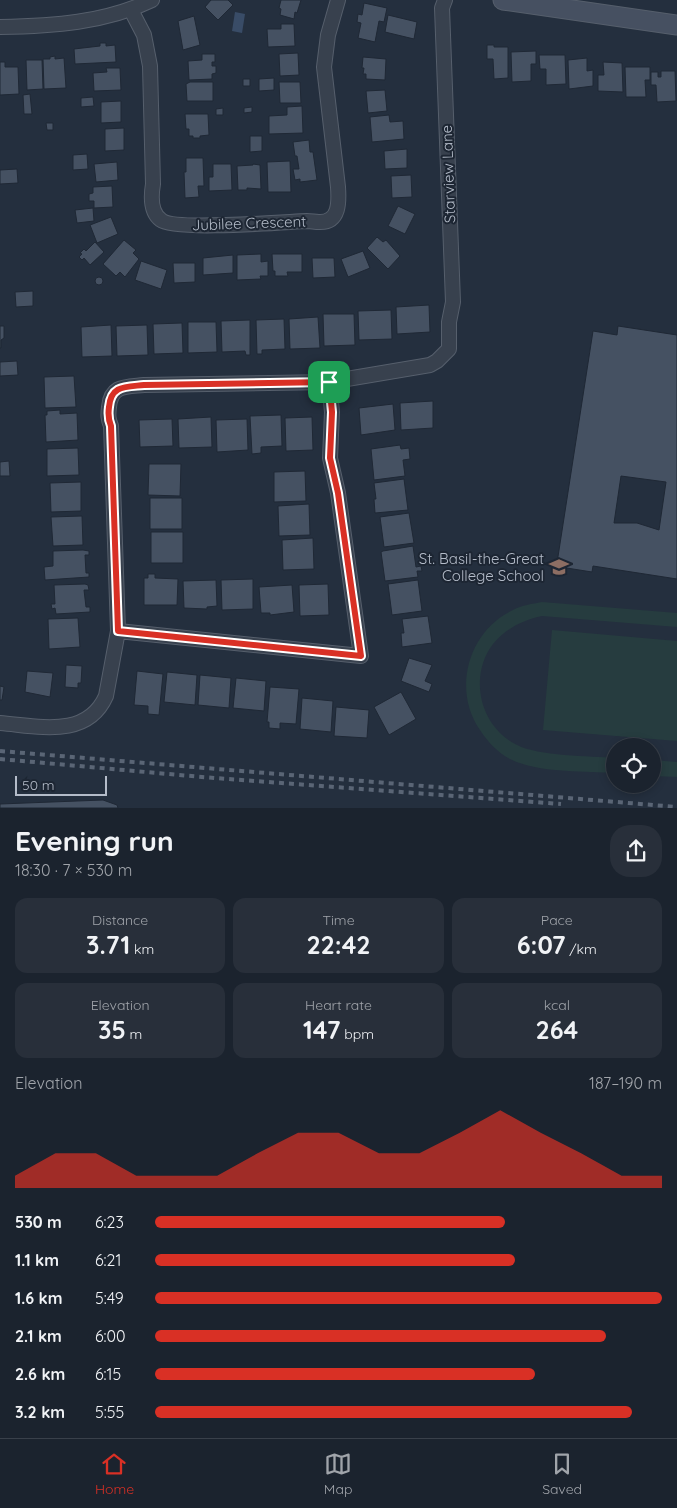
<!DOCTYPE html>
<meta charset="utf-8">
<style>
:root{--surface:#1b232e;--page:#282f3a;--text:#f1f3f6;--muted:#a0a4aa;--line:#39404a;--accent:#d93025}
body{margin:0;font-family:Quicksand,sans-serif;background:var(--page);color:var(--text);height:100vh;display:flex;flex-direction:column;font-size:19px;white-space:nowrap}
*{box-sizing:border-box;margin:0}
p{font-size:16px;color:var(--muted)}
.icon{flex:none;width:28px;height:28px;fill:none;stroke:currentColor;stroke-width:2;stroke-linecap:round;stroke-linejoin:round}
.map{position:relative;height:808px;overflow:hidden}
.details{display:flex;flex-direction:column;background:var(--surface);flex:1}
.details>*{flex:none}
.tools{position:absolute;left:606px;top:738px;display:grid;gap:10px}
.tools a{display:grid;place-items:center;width:55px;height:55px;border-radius:50%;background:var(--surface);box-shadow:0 2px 8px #0003,0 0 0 1px var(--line);font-size:25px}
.scale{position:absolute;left:15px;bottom:12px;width:92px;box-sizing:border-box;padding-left:5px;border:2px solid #b4bcc9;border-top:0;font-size:14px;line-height:18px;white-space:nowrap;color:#b4bcc9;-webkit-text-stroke:4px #1d2633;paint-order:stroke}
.pin{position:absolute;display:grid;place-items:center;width:42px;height:42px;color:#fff;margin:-21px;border-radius:10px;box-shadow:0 2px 8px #0006}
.round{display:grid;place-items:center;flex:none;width:52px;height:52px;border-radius:20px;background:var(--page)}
.overview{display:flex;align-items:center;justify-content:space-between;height:85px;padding:0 15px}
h1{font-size:28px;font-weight:700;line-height:38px}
.metrics{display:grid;grid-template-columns:repeat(3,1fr);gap:8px;height:85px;padding:5px 15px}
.metrics div{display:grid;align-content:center;border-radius:12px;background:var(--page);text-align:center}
.metrics b{font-size:25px;font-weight:700}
.metrics small{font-size:14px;font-weight:400}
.metrics p{font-size:14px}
.chart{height:140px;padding:10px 15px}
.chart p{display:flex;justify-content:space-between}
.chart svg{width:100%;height:90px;margin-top:5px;fill:var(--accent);opacity:.7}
ul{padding:0 15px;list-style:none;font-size:16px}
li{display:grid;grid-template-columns:80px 60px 1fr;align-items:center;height:38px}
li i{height:12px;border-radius:6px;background:var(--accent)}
.tab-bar{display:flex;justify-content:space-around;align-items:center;height:70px;border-top:1px solid var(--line);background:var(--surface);font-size:14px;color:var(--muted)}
.tab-bar a{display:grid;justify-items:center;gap:2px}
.tab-bar .active{color:var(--accent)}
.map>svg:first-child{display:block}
.green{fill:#263c3f}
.water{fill:#394c67}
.building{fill:#455162;stroke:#1f2835;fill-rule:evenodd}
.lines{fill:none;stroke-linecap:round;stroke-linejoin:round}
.street-casing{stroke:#565f6c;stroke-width:16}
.secondary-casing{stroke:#565f6c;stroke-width:21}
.street{stroke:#38414e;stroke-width:14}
.secondary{stroke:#465061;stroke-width:19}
.rail{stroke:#5a6575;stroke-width:4;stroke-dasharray:5 5;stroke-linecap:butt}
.route-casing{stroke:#fff;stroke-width:10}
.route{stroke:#d93025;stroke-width:6}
.labels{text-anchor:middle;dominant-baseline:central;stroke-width:4;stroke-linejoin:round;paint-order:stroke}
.street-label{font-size:15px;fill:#b4bcc9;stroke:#1d2633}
.poi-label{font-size:15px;fill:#b4bcc9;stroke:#1d2633;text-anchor:end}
</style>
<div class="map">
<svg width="677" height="808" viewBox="0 0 677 808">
<rect width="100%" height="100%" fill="#242f3e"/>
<path class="green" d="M 542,602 L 677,613 L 677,627 L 542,616 C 523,620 505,629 493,644 C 468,677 480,727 517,745 C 538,756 590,756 615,758 L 615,773 C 584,771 537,773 510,759 C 498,753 487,741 480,730 C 452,690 468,631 513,610 C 522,605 532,604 542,602 Z
M 552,630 L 677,641 L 677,741 L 543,730 Z
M 653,760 L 677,762 L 677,777 L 653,776 Z"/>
<path class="water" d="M 235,12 L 245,14 L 242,33 L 232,31 Z"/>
<path class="building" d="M 211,0 L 228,0 L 233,5 L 218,20 L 205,7 Z
M 281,0 L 301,0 L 297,13 L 295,12 L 294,19 L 280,15 L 281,9 L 279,8 Z
M 364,3 L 387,8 L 384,22 L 379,21 L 375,42 L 358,38 L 361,23 L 357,22 L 358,14 L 362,15 Z
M 388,15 L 417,22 L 414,39 L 385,32 Z
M 194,16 L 200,45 L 183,50 L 178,21 Z
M 281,24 L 294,24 L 295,46 L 268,47 L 267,29 L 281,29 Z
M 100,43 L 106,43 L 106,46 L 115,45 L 116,62 L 75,64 L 74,49 L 100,46 Z
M 487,45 L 494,45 L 494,47 L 508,47 L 508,78 L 494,79 L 493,59 L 487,59 Z
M 536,51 L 536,64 L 531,64 L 531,81 L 512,82 L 511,52 Z
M 298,53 L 299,75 L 280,76 L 279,54 Z
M 202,54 L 215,54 L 215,62 L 212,62 L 212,66 L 216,66 L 216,73 L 212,74 L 212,79 L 189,80 L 188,61 L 202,60 Z
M 539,55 L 565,55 L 566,84 L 546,85 L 546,69 L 540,69 Z
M 55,56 L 55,59 L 64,58 L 66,88 L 44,89 L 43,59 L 50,59 L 50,57 Z
M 363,57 L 386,59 L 385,80 L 366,79 L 366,74 L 363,74 L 364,68 L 362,68 Z
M 587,58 L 587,71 L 593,70 L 593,86 L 569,89 L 568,60 Z
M 26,60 L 42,60 L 43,89 L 27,90 Z
M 0,62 L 5,62 L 5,67 L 18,67 L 19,94 L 0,95 Z
M 603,62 L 622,63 L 623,92 L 598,91 L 598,75 L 604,75 Z
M 625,67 L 650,67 L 650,80 L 645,80 L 646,97 L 626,97 Z
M 106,68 L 120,68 L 121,90 L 94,91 L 93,73 L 107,72 Z
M 661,71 L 675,71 L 676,101 L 657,102 L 656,85 L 651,85 L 651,72 L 658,72 L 658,77 L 661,77 Z
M 274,78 L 274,90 L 259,91 L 259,79 Z
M 243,79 L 250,79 L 250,86 L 243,86 Z
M 190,82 L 213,82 L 213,101 L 187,101 L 186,84 Z
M 279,82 L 300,82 L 301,103 L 280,103 Z
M 385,90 L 387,111 L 368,113 L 366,91 Z
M 30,94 L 32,114 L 24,114 L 23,95 Z
M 93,97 L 94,106 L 81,107 L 81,98 Z
M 121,101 L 121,122 L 101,123 L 101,102 Z
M 302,106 L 303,133 L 269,134 L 269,116 L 287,115 L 287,107 Z
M 252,107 L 252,112 L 244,113 L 244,108 Z
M 223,108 L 223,115 L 216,115 L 216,109 Z
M 185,114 L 208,114 L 209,135 L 200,136 L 200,138 L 193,138 L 193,136 L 189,136 L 189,129 L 186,129 Z
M 389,115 L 390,122 L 403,121 L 404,139 L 372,142 L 370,117 Z
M 46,123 L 53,123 L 53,130 L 47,130 Z
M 124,128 L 124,150 L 105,151 L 105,129 Z
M 250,136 L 262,136 L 262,151 L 250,152 Z
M 309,140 L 310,152 L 313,152 L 317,180 L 300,182 L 300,179 L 295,180 L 293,169 L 299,169 L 297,156 L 295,156 L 293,142 Z
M 407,149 L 407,168 L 385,169 L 384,151 Z
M 87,154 L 88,169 L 73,170 L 73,155 Z
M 186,158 L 203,158 L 204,186 L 198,186 L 199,197 L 185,198 L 184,172 L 186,172 Z
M 290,161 L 291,192 L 268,192 L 267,162 Z
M 117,162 L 118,180 L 96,182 L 94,164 Z
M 213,164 L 231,164 L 232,190 L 209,191 L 209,177 L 213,177 Z
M 253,164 L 260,165 L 261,189 L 247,188 L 247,190 L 238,190 L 237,166 L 253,165 Z
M 17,169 L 18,183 L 0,184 L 0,170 Z
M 411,175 L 412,197 L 392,198 L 391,176 Z
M 112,186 L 113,207 L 94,208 L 94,201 L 89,201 L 89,194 L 93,193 L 93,187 Z
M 398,206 L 415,214 L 405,234 L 388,226 Z
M 93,208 L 94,221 L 77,223 L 75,210 Z
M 111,217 L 118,234 L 97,243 L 90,225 Z
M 377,237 L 383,242 L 386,240 L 400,256 L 388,269 L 367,248 Z
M 124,240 L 136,250 L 133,253 L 139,259 L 125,277 L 120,272 L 116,276 L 103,264 Z
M 95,242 L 104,252 L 90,265 L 84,258 L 82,260 L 79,257 L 82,254 L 80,253 L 84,249 L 86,251 Z
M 363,251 L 370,268 L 348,277 L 341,259 Z
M 261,254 L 261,262 L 268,261 L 268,276 L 260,276 L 261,279 L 237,280 L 237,255 Z
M 272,254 L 302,254 L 302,272 L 287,272 L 288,276 L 275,276 L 275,271 L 273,271 Z
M 233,255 L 233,273 L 203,275 L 203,258 Z
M 312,258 L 334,258 L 335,277 L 313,278 Z
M 141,261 L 167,270 L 161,289 L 135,280 Z
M 173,263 L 195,263 L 195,282 L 174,283 Z
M95 281a4 4 0 1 1 8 0a4 4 0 1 1-8 0Z
M 33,291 L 33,306 L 16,307 L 15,292 Z
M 429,305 L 430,332 L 397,334 L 396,307 Z
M 391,310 L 392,339 L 359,340 L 358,311 Z
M 323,314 L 354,314 L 355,345 L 324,346 Z
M 318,317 L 320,348 L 290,349 L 289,319 Z
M 284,319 L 285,349 L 262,350 L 262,354 L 257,354 L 256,320 Z
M 250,320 L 250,355 L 246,355 L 245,351 L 222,352 L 221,321 Z
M 188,322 L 216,322 L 217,352 L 188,353 Z
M 182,323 L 183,353 L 154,354 L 153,324 Z
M 111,325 L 112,356 L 82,357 L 81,327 Z
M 147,325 L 148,355 L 117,356 L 116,326 Z
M 0,326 L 4,326 L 4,338 L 1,340 L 1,348 L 0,348 Z
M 618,326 L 677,335 L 677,579 L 593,566 L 592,572 L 554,566 L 555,562 L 557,563 L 593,331 L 617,335 ZM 621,476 L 666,482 L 659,530 L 637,523 L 614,523 Z
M 17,361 L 18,375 L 0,376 L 0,362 Z
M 74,376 L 76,407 L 45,408 L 44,377 Z
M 433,401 L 433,428 L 401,430 L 400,403 Z
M 393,404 L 395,430 L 361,435 L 359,408 Z
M 60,410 L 60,414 L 77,413 L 78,440 L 46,442 L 45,415 L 47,415 L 47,411 Z
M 281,415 L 282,446 L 261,447 L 261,453 L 252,454 L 250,416 Z
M 211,417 L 212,447 L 179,448 L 178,419 Z
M 312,417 L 313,450 L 286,451 L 285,418 Z
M 172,419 L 173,446 L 140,447 L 139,420 Z
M 247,419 L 248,450 L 217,452 L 216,420 Z
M 400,445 L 401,449 L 409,448 L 410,459 L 403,460 L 405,476 L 374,480 L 371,449 Z
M 78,448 L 79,475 L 47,476 L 47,449 Z
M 9,461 L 10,476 L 0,476 L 0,462 Z
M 149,464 L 181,464 L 180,496 L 148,495 Z
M 305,471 L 306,501 L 274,502 L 274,472 Z
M 404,479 L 408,510 L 375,513 L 374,499 L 376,499 L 374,483 Z
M 81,482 L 81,511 L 51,512 L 50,483 Z
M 150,498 L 182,498 L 182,529 L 150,529 Z
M 309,504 L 310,535 L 279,536 L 278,506 Z
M 409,513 L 414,543 L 384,547 L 380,517 Z
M 82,516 L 83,545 L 53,546 L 51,517 Z
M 151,532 L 183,532 L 183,563 L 151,563 Z
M 313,538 L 314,569 L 283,570 L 282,540 Z
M 413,546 L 416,567 L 421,566 L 422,571 L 417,571 L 418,577 L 385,581 L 381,552 L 383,551 Z
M 83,550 L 89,551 L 89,555 L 85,555 L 86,573 L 89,573 L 89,577 L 45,580 L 44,567 L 53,566 L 53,551 Z
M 148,574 L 155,574 L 155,578 L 178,579 L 177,605 L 144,605 L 144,578 L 148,578 Z
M 253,579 L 253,609 L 222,610 L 221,580 Z
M 216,580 L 217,606 L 207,607 L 207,609 L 184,608 L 183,581 Z
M 418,580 L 422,611 L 392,615 L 388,584 Z
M 85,584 L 88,585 L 89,590 L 84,590 L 86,607 L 90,607 L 90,612 L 56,614 L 55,608 L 52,609 L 51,604 L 55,604 L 54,585 Z
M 328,584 L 329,615 L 300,616 L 299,585 Z
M 292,585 L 294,612 L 270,615 L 270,613 L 261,613 L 259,587 Z
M 428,616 L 432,643 L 402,647 L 401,633 L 404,633 L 402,619 Z
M 78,618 L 80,647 L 49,649 L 48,619 Z
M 409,658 L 432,665 L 425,681 L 432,684 L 429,692 L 401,681 Z
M 66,665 L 82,666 L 81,683 L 78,683 L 78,688 L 65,687 Z
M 27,671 L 53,673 L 50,697 L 25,692 Z
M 137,671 L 163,674 L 159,715 L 148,714 L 148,706 L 134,705 Z
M 167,672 L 197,675 L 195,705 L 164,702 Z
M 200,675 L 231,678 L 229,708 L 198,705 Z
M 236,678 L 266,681 L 264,711 L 233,708 Z
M 0,686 L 4,687 L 2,700 L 0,700 Z
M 270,687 L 299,689 L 296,724 L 280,723 L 280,729 L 269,728 L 269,722 L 267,722 Z
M 401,692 L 416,719 L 389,735 L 374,707 Z
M 302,698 L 333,701 L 331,732 L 300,729 Z
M 336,707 L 369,710 L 367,738 L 334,736 Z
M 103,800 L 117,805 L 118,808 L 0,808 L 0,804 Z"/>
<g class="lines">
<defs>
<path id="street" d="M 131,10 L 144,35 L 150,66 L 153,184 C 151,196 150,212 161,220 C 174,231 284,222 307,221 C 311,221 315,222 319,222 C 340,223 339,201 338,187 L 324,67 L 328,35 L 338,0
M 0,27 C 52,26 105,23 152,0
M 118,631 L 361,656 L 338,493 L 330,458 L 332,412 L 329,382
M 0,723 C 38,726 87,739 106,696 L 118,631 L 111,426 C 108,419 108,415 109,407 C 111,385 125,387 144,385 L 329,382 L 430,365 L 437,361 L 449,349 L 449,322 L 453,302 L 442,8 L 445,0"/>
<path id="secondary" d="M 503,0 L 677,25"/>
</defs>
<use href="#street" class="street-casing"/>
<use href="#secondary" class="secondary-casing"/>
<use href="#street" class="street"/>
<use href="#secondary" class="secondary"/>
<path class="rail" d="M 0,751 L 677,807
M 0,759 L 202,777 L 561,804"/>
</g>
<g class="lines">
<defs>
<path id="route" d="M 329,382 L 332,412 L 330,458 L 338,493 L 361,656 L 118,631 L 111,426 C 108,419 108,414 109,407 C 111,385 125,387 144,385 Z"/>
</defs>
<use href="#route" class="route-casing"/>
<use href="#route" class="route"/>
</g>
<defs>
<symbol id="school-bare" viewBox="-9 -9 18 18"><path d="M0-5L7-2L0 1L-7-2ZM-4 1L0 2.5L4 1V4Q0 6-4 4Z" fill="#8d6e63" stroke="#1d2633" stroke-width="2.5" paint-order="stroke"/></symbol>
</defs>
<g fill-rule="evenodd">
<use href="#school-bare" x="545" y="553" width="28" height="28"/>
</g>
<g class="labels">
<g class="street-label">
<text transform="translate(448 174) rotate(-92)">Starview Lane</text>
<text transform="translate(249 223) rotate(-2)">Jubilee Crescent</text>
</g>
<g class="poi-label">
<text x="544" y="558">St. Basil-the-Great<tspan x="544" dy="17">College School</tspan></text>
</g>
</g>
</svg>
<div class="tools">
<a><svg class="icon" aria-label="locate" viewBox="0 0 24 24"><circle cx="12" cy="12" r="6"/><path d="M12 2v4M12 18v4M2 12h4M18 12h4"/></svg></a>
</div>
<div class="scale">50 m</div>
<div class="pin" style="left:329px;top:382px;background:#1e9e55"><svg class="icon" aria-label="arrive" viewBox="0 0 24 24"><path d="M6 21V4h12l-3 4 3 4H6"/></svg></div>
</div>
<section class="details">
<div class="overview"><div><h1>Evening run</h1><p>18:30 · 7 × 530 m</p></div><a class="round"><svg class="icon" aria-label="share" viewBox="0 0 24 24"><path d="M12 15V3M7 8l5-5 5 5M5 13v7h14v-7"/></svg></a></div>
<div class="metrics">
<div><p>Distance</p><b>3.71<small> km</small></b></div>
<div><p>Time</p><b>22:42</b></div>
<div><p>Pace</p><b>6:07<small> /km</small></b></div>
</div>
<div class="metrics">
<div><p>Elevation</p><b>35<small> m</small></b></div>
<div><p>Heart rate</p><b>147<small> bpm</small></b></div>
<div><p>kcal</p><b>264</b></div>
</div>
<div class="chart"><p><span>Elevation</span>187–190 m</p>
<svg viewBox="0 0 160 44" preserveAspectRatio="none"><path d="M0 44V38L10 27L20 27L30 38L40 38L50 38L60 27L70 17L80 17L90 27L100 27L110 17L120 6L130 17L140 27L150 38L160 38V44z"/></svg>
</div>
<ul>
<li><b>530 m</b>6:23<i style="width:69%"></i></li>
<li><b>1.1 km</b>6:21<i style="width:71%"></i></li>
<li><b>1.6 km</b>5:49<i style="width:100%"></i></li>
<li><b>2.1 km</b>6:00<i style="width:89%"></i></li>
<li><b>2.6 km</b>6:15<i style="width:75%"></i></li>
<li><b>3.2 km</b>5:55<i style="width:94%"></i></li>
</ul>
</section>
<nav class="tab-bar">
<a class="active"><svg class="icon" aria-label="home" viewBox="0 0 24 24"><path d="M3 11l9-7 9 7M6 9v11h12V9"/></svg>Home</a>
<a><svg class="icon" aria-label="map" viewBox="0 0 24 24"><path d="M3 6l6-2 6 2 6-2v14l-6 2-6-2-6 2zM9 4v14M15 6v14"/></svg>Map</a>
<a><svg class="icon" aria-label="saved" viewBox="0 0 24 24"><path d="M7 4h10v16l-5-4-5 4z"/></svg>Saved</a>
</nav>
